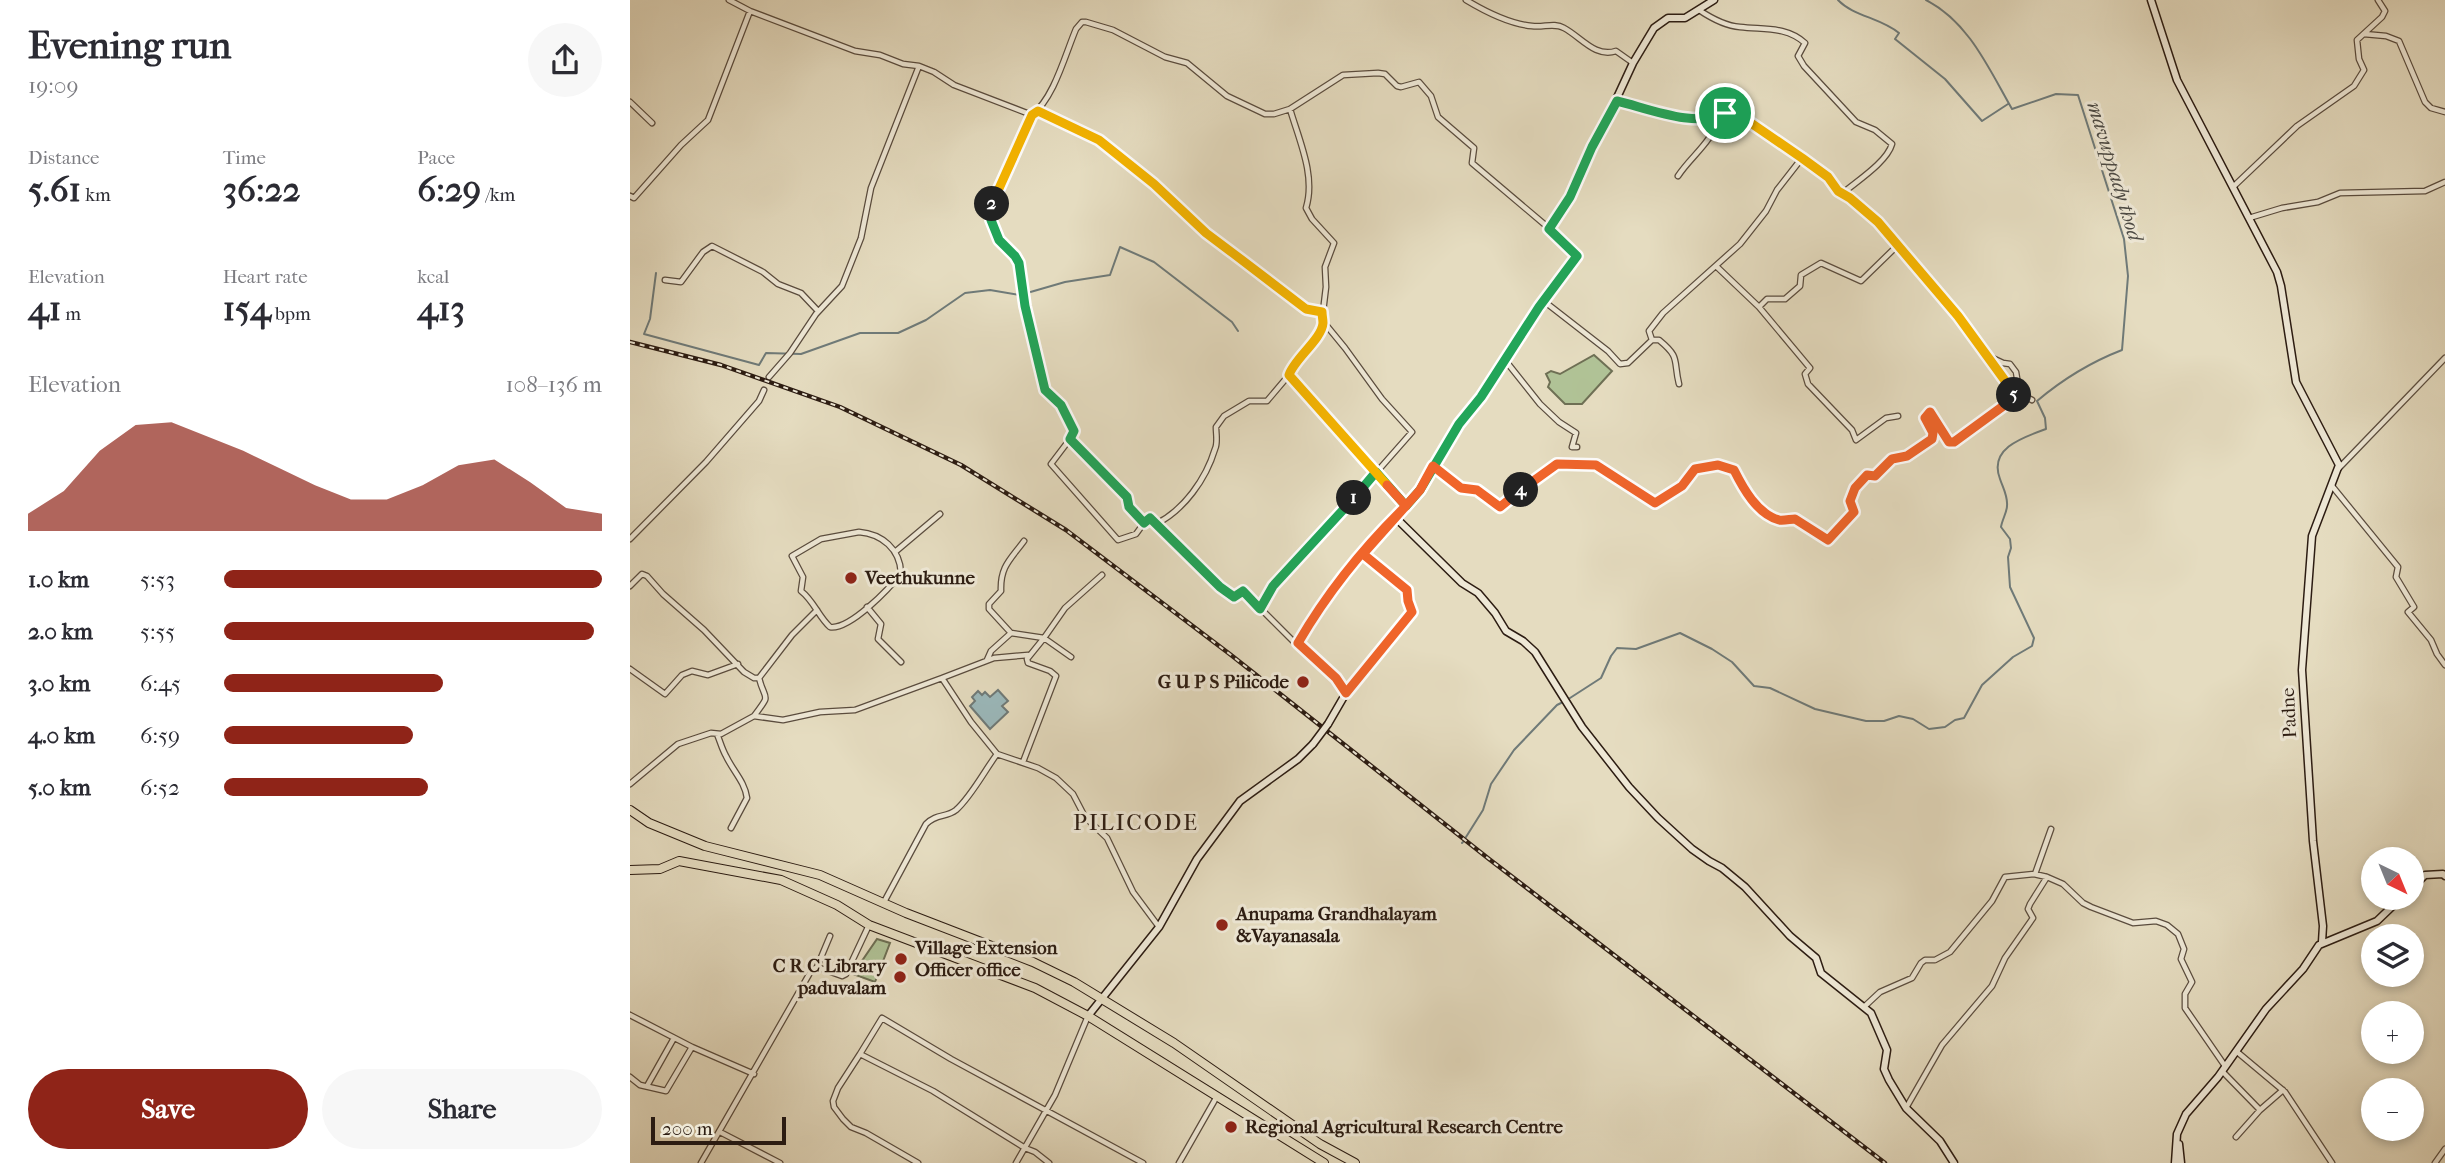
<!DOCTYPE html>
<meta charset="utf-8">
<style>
:root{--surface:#fff;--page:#f7f7f7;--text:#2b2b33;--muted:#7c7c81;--accent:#8f2418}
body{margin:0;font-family:"IM FELL French Canon",serif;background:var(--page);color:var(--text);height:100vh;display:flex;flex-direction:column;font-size:26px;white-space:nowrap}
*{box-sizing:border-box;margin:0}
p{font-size:23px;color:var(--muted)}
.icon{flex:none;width:38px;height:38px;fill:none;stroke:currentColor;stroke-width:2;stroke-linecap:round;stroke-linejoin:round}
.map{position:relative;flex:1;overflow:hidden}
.panel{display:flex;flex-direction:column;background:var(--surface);width:630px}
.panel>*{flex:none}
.needle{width:46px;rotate:137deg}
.fabs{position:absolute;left:1731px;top:847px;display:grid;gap:14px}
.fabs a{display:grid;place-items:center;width:63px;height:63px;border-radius:50%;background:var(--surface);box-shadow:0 4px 10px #0003;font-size:35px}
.scale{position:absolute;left:21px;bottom:18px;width:135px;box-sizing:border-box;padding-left:7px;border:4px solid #2c1c12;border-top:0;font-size:19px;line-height:24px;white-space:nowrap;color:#2c1c12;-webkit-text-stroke:5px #eee8d6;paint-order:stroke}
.pin{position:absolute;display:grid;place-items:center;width:60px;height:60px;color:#fff;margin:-30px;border:4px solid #fff;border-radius:50%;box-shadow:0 2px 7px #0007}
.km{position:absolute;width:35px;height:35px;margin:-18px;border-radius:50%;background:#222;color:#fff;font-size:19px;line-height:35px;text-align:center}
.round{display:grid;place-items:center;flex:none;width:74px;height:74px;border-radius:37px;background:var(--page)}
.overview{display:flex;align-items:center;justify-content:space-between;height:119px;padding:0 28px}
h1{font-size:38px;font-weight:700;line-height:52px}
.metrics{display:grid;grid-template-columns:repeat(3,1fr);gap:10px;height:119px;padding:7px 28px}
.metrics div{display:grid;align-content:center}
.metrics b{font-size:35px;font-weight:700}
.metrics small{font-size:19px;font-weight:400}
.metrics p{font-size:19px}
.chart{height:196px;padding:14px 28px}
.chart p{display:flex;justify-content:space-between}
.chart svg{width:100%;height:126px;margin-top:7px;fill:var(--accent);opacity:.7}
.cta{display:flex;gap:14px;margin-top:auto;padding:14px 28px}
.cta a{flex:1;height:80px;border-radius:42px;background:var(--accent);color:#fff;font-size:28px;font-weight:700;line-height:80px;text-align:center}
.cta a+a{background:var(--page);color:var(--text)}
ul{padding:0 28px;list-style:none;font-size:23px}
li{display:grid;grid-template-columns:112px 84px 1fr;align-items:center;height:52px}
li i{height:18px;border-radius:9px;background:var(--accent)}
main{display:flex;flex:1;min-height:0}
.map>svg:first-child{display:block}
.green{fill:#b0c296;stroke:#6e6f54;stroke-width:2}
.water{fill:#9bb9bc;stroke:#6f7a78;stroke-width:2}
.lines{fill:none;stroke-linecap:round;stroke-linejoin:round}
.stream{stroke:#6f7a78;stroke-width:2}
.street-casing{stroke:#5a4c3e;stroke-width:7}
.secondary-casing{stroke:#2c1c12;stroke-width:9}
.highway-casing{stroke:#2c1c12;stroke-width:10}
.street{stroke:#eee8d6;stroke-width:4.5}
.secondary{stroke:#eee8d6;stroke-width:6}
.highway{stroke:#e5dcc0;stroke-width:8}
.rail-casing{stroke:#2c1c12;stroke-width:4.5}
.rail{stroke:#eee8d6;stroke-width:2;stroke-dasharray:5;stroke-linecap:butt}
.secondary-bridge-casing{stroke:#2c1c12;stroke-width:9;stroke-linecap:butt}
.secondary-bridge{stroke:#eee8d6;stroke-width:6}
.split-1-casing{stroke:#fff;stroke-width:14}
.split-2-casing{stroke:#fff;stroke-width:14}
.split-3-casing{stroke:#fff;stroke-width:14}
.split-4-casing{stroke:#fff;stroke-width:14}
.split-5-casing{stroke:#fff;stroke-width:14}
.split-6-casing{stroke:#fff;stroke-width:14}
.split-1{stroke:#22a559;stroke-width:9}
.split-2{stroke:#22a559;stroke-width:9}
.split-3{stroke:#f5b400;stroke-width:9}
.split-4{stroke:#f0652b;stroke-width:9}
.split-5{stroke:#f0652b;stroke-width:9}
.split-6{stroke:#f5b400;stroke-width:9}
.poi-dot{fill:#8f2418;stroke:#eee8d6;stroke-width:2.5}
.labels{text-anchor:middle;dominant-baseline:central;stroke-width:6;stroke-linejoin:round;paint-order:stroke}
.poi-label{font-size:19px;font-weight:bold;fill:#2c1c12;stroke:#eee8d6;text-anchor:start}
.street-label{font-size:19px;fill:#2c1c12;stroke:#eee8d6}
.water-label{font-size:21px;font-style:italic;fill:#4d4b45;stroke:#eee8d6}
.quarter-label{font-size:23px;letter-spacing:2px;fill:#2c1c12;stroke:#eee8d6}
</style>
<main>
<section class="panel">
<div class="overview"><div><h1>Evening run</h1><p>19:09</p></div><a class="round"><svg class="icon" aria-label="share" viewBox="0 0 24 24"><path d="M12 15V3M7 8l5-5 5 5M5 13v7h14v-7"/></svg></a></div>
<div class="metrics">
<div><p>Distance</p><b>5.61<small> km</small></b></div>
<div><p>Time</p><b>36:22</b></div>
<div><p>Pace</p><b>6:29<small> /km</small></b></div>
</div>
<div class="metrics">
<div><p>Elevation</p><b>41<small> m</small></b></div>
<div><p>Heart rate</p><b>154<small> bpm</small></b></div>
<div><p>kcal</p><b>413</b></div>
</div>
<div class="chart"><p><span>Elevation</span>108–136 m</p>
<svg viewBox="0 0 160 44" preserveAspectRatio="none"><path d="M0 44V38L10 30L20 16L30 7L40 6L50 11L60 16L70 22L80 28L90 33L100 33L110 28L120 21L130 19L140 27L150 36L160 38V44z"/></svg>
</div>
<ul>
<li><b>1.0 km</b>5:53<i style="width:100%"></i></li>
<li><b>2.0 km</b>5:55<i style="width:98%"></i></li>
<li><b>3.0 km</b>6:45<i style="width:58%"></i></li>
<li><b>4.0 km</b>6:59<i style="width:50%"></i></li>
<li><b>5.0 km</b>6:52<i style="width:54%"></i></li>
</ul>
<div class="cta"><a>Save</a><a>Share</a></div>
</section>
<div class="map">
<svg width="1815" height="1163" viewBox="0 0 1815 1163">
<rect width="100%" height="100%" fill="#e5dcc0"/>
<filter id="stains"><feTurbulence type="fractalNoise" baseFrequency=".00286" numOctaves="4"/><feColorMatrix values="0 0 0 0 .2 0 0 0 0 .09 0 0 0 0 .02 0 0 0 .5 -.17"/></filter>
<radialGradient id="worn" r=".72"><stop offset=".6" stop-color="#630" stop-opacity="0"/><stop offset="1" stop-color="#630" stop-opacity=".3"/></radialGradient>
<path class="green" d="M 964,355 L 982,371 L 952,404 L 935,404 L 918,387 L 920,382 L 916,374 L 921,371 L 930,374 Z
M 247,939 L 260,943 L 245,982 L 223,974 Z"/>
<path class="water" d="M 368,690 L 378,701 L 372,706 L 378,712 L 360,729 L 340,706 L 345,701 L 342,697 L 348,691 L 352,695 L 355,692 L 360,697 Z"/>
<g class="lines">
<path class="stream" d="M 1208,0 C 1223,16 1251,18 1269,33 L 1265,39 L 1315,79 L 1352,121 L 1378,104
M 26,273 L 20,319 L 14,334 L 129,365 L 136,353 L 171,354 L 230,333 L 268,333 L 296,320 L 335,293 L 360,290 L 389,295
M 397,293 L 435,282 L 480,275 L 490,247 L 524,262 L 602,322 L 608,331
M 940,698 L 971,678 L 981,656 L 987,648 L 1006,649 L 1050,633 L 1082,649 L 1102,662 L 1124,686 L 1140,688 L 1185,709 L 1236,721 L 1254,721 L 1269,716 L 1283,719 L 1299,729 L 1315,727 L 1325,720 L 1334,718 L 1352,685 L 1383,657 L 1402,646 L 1404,638 L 1380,587 L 1378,557 L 1381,548 L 1380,539 L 1371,527 C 1372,520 1377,512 1377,506 C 1378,496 1373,488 1370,479 C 1358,448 1394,437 1416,429 L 1415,418 L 1407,401 C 1433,379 1461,362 1492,350 L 1498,276 L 1494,239 L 1448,95 L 1426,94 L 1382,109 C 1359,69 1339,22 1296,0
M 836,837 L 853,810 L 861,784 L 884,750 L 927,705 L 933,702
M 832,843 L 833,842"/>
<defs>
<path id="street" d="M 99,0 L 120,11 L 225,51 L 250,55 L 273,64 L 289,66 L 304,72 L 324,85 L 402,115 C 424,98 435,55 446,29 L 452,22 L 456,22 L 483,30 L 535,57 L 557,63 L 597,96 L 635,114 L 644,114 L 660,109 L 713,75 L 748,73 L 755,74 L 767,86 L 771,87 L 789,82 L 801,96 L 808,117 L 844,148 L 842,163 L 920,229
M 836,0 C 856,12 879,24 902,26 C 913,28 924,22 934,28 C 951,37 965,58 986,51 L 1003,63
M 1069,10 C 1081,18 1096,26 1110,27 C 1134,30 1156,26 1175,43 L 1168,56 L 1174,66 L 1226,122 L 1245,130 L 1262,144 C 1257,162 1227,181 1213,193
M 1734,34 L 1756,36 L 1769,41 L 1795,102 L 1801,108 L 1815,112
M 987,101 L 1068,120 L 1101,112 L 1172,158
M 0,102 L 22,123
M 408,111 L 469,140 L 524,184 L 576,233 L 604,254 L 676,309 L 692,312
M 402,115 L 361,207 L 361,220 L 369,240 L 385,256 L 389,263 L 395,306 L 415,390 L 431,405 L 445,431 L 440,439 L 497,497 L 499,507 L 514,523 L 521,518 L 590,587 L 604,597 L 613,591 L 664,642 L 669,643
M 1048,176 C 1061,156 1084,141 1088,117
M 1603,187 L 1667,126 L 1724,86 L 1734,70 L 1729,59 L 1727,40 L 1752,17 L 1755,11 L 1748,0
M 0,196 L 4,198 L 51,145 L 78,120 L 120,11
M 1619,218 L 1652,208 L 1688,202 L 1710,193 L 1795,191 L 1815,182
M 1086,266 L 1129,307
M 35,280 L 51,282 L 73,252 L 82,246 L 133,272 L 148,284 L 171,293 L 188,311
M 915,302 L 978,351 L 990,364 L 998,363 L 1022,340 L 1029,340 C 1051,358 1043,360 1049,384
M 693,323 L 682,343 L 665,363 L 659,375 L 776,506
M 1022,340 L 1019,331 L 1033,313 L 1110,244 L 1136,211 L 1147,190 L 1172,158 L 1198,177 L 1207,191 L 1220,198 L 1248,222 L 1328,316 L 1376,382 L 1386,392 L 1402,400
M 875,360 L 910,404 L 929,422 L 946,433 L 942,447 L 947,447
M 139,377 L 160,353 L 186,314 L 212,286 L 231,238 L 241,188 L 289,66
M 1268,416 L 1256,418 L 1226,440 L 1222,430 L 1178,384 L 1175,374 L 1180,368 L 1129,307 L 1137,299 L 1155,299 L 1170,286 L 1171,275 L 1191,263 L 1231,281 L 1268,245
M 440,439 L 421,464 L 488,540 L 506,534 L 514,523
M 804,466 L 831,487 L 847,490 L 870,507 L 927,464 L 966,465 L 1025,504 L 1052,486 L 1065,469 L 1088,465 L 1104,470 C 1113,488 1127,514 1148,520 C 1153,521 1161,519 1165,518 L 1198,540 L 1224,511 L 1220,501 L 1225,488 L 1237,475 L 1245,476 L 1263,459 L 1277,456 L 1302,439 L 1303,433 L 1295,418 L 1300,412 L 1319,442 L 1324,442 L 1376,404 L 1389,390 L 1386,372 L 1380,364 L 1373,363 L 1356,355
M 1709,468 L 1815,358
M 1702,486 L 1768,567 L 1766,577 L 1784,607 L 1778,612 L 1801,640 L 1807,654 L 1815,665
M 526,524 C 554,510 576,479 585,449 C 588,443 586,434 586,427 L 594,416 L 619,401 L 637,401 L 659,375
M 229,532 C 252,534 270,549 271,573 C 260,588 220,630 200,627 C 188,616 184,601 171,591 L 173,577 L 162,556 L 191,539 Z
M 0,539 L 76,462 L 129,401 L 134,390
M 265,552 L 310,514
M 0,586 L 12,574 L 17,576 L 33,594 L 74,630 L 114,672 L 124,678 L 129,678
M 237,607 L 251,624 L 248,639 L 271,662
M 630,609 L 643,586 L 693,533 L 782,432 L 752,399 L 715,348 L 692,320 L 696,287 L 695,267 L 704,243 L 682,219 L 676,208 C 686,176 669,140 660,109
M 381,633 L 359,609 L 359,604 L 371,591 C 370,566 381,559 394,541
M 357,660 L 361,651 L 381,633 L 414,638 L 441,657
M 0,669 L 35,694 L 52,675 L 62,671 L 78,675 L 108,664
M 312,678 L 364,658 L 398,655
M 716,693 L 782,612 L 778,601 L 777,590 L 733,554
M 124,716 C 142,692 135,702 129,678 L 162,635 L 187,610
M 87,734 C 90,741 92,749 96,756 C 103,771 115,782 117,798 L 101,828
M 393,762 L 426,676 L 420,671 L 398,663 L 397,659 L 414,638 L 435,608 L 472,575
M 0,784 L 48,744 L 81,733 L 91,734 L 124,716 L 153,720 L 190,712 L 225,710 L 312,678 L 341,722 L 367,754
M 1405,874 L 1421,829
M 254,902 L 296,824 C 307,813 316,818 326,810 C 341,797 355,770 367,754 L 408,768 L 426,778 L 443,794 L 455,817 L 477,838 L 503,892 L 529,927
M 187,967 L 200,936
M 1235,1006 L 1250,992 L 1282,978 L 1291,963 L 1295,960 L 1305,960 L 1320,952 L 1362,901 L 1375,877 L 1404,874 L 1417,877 L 1433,884 L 1453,903 L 1461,907 L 1503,923 L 1526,921 L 1537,925 L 1548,934 L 1554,949 L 1551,959 L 1562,982 L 1555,994 L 1555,1008 L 1595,1066
M 0,1015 L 62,1047
M 1606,1051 L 1655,1092 L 1702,1163
M 230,1054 L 208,1088 L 203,1101 L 204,1107 L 213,1119 L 221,1127 L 236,1133 L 288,1163
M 1592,1071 L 1630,1110 L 1606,1137
M 0,1077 L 10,1085 L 36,1091 L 62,1047 L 124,1074
M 17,1086 L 44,1038
M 1276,1108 L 1312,1045 L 1362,986 L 1375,958 L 1403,918 L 1398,909 L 1400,904 L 1417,877
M 1630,1110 L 1653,1090
M 90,1132 L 150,1163
M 71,1163 L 181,971 L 187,967 L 212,976 L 216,974 L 239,925
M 386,1163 L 425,1095 L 458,1016
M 419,1163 L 405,1152 L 395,1148 L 303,1091 L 230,1054 L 252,1018 L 321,1059 L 513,1163
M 549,1163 L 586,1098
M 1805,1163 L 1815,1149"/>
<path id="secondary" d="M 1521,0 L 1547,80 L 1647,272 L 1651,286 L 1666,382 L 1709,465 L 1682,536 L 1672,670 L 1683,841 L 1693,926 L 1692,942
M 765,517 L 832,583 L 848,593 L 865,613 L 876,631 L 893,641 L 905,652 L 952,727 L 999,787 L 1028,818 L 1062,849 L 1079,861 L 1092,868 L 1115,887 L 1160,936 L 1186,958 L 1191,973 L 1241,1013 L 1257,1050 L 1254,1069 L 1259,1080 L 1276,1108 L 1310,1141 L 1324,1163
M 698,724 L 716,693 L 706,678 L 669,645 L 672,638 L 711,580 L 790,490 L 829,424 L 851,397 L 909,307 L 947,256 L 920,229 L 941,197 L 1003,63 L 1024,28 L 1038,18 L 1055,18 L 1084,0
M 1782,888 L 1795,875 L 1813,874 L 1815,876
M 458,1016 L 529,927 L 567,859 L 610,801 L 668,759 L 683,744
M 1549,1144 L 1551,1163
M 1545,1163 L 1547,1134 L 1556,1114 L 1588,1077 L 1636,1009 L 1673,969 L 1689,945 L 1747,921 L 1771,898"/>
<path id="highway" d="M 0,810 L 19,823 L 75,846 L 190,875 L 276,913 L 403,962 L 444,982 L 544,1043 L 690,1144 L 725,1163
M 0,870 L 30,869 L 49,861 L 151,880 L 207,905 L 239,925 L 405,988 L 458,1016 L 694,1163"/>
</defs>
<use href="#street" class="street-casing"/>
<use href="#secondary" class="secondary-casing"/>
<use href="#highway" class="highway-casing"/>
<use href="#street" class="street"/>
<use href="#secondary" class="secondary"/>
<use href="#highway" class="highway"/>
<defs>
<path id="rail" d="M 0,342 L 91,365 L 210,407 L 331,465 L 436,530 L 601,655 L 859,859 L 1255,1163"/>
</defs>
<use href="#rail" class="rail-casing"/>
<use href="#rail" class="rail"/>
<defs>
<path id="secondary-bridge" d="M 683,744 L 698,724"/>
</defs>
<use href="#secondary-bridge" class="secondary-bridge-casing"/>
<use href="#secondary-bridge" class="secondary-bridge"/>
</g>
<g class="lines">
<defs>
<path id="split-1" d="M 724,498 L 746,472 L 776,506 L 790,490 L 829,424 L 851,397 L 909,307 L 947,256 L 919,229 L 940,197 L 962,147 L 987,101 C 1017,108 1067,129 1095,113"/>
<path id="split-2" d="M 362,204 L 361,220 L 369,240 L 385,256 L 389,263 L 395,306 L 415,390 L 431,405 L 444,431 L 440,439 L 497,497 L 499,507 L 514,523 L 520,518 L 590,587 L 604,597 L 613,591 L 630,609 L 643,586 L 724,498"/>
<path id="split-3" d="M 362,204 L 402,115 L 408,111 L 469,140 L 524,184 L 576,233 L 604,254 L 676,309 L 692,312 C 692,316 693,319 693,323 C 692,339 664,359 659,375 L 757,485"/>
<path id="split-4" d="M 757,485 L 776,506 C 735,546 697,593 668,643 L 706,678 L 716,693 L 782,612 L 778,601 L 777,590 L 733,554 L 790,490 L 803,466 L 831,488 L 847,490 L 870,507 L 891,490"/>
<path id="split-5" d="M 891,490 L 927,464 L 966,465 L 1025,503 L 1052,486 L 1065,469 L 1088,465 L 1104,470 C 1113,488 1127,514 1149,520 C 1153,521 1161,519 1165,519 L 1198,540 L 1224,512 L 1220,501 L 1225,488 L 1237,475 L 1245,476 L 1262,459 L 1277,456 L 1302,439 L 1303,433 L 1295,418 L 1300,412 L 1319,442 L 1324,442 L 1376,404 L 1384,395"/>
<path id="split-6" d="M 1095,113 L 1101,112 L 1118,121 L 1172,158 L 1198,177 L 1208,191 L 1220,198 L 1248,222 L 1328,316 L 1376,382 L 1387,392 L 1384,395"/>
</defs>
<use href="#split-1" class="split-1-casing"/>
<use href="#split-2" class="split-2-casing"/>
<use href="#split-3" class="split-3-casing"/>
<use href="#split-4" class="split-4-casing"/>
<use href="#split-5" class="split-5-casing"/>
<use href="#split-6" class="split-6-casing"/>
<use href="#split-1" class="split-1"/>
<use href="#split-2" class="split-2"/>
<use href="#split-3" class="split-3"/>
<use href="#split-4" class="split-4"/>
<use href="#split-5" class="split-5"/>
<use href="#split-6" class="split-6"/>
</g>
<g class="poi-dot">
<circle cx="221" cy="578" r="7"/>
<circle cx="673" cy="682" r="7"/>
<circle cx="592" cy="925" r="7"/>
<circle cx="271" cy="959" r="7"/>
<circle cx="270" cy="977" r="7"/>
<circle cx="601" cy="1127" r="7"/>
</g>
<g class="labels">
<g class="poi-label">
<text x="235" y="578">Veethukunne</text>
<text x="659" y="682" text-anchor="end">G U P S Pilicode</text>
<text x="606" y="914">Anupama Grandhalayam<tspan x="606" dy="22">&amp;Vayanasala</tspan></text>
<text x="285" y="948">Village Extension<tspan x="285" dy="22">Officer office</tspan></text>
<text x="256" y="966" text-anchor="end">C R C Library<tspan x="256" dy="22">paduvalam</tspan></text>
<text x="615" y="1127">Regional Agricultural Research Centre</text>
</g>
<g class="street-label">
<text transform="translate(1659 713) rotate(-93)">Padne</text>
</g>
<g class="water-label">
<text transform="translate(1485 171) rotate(73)">mavuppady thod</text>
</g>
<g class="quarter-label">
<text x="506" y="822">PILICODE</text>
</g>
</g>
<rect width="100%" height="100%" filter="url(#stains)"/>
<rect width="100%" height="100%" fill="url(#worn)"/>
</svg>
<div class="fabs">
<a><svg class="needle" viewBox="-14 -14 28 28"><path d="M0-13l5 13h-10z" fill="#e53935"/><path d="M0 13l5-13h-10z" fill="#7c7c81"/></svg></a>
<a><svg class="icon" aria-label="layers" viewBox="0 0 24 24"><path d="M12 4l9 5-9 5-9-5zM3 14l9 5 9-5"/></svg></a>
<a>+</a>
<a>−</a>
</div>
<div class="scale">200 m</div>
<div class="pin" style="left:1095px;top:113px;background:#1e9e55"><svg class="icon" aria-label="arrive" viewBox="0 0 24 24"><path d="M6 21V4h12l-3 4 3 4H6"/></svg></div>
<b class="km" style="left:724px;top:498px">1</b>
<b class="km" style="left:362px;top:204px">2</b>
<b class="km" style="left:891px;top:490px">4</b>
<b class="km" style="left:1384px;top:395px">5</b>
</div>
</main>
